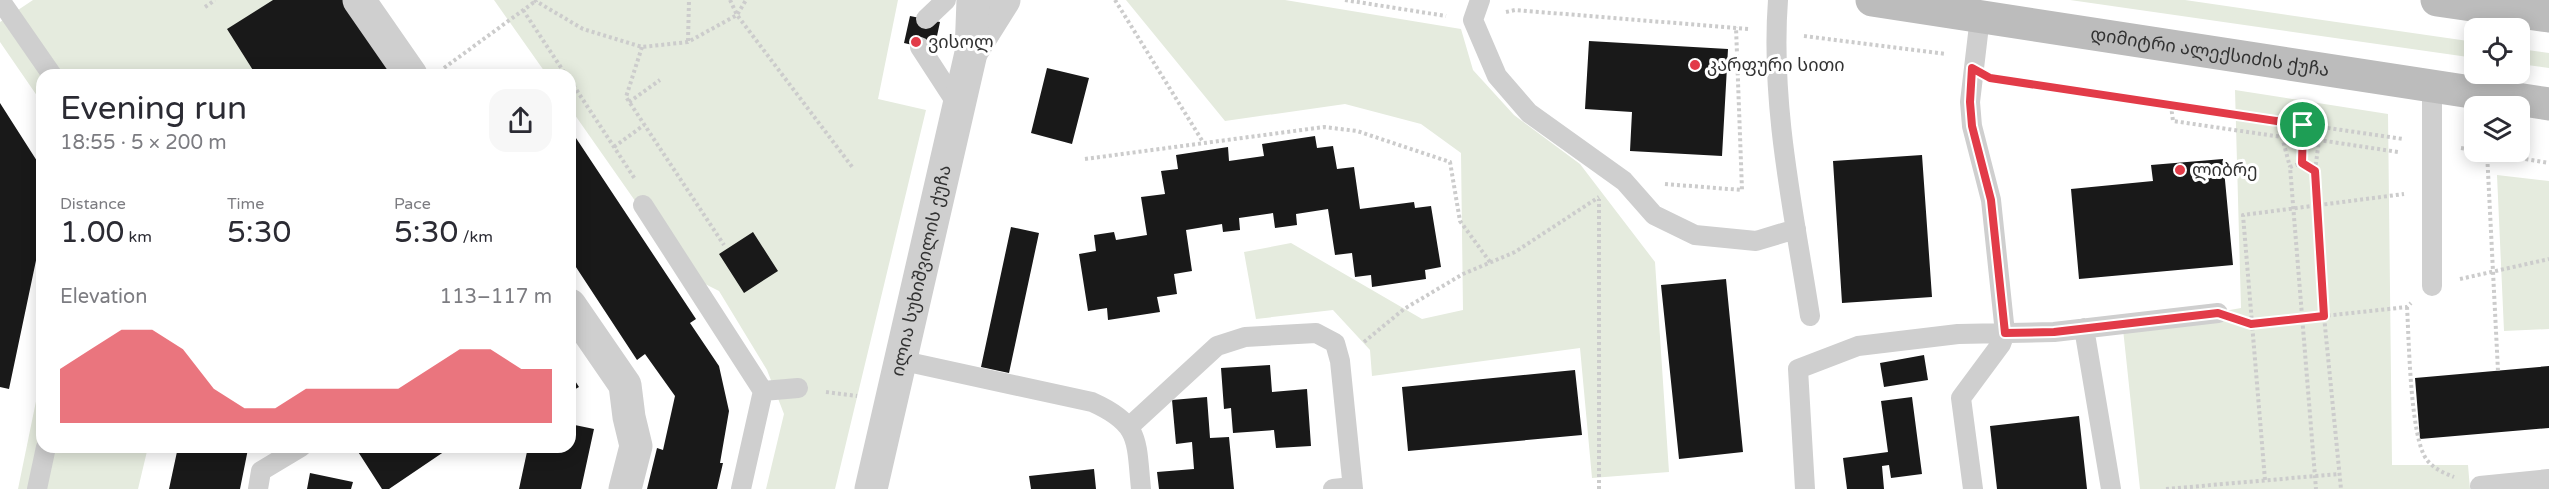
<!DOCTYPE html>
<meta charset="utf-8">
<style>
:root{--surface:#fff;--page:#f7f7f7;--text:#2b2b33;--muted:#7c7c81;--accent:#e23b48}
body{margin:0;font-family:"Varela Round","Noto Sans Georgian",sans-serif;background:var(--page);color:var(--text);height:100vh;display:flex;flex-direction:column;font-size:22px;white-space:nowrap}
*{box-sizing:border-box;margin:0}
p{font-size:20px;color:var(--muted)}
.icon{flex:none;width:33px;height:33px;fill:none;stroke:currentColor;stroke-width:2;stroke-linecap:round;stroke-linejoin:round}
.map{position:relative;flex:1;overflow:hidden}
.panel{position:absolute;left:36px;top:69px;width:540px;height:384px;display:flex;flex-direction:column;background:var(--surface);border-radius:18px;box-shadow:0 3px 15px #0003}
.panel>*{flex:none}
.tools{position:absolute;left:2464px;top:18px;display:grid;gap:12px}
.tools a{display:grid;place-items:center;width:66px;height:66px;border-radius:12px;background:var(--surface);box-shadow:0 3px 15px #0003;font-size:30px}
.pin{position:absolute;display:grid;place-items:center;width:51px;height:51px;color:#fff;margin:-26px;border:3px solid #fff;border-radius:50%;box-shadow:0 2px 6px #0007}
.round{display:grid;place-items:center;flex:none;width:63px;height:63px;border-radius:18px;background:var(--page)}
.summary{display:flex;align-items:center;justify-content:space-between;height:102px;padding:0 24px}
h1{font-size:33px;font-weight:600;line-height:45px}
.figures{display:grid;grid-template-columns:repeat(3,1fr);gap:9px;height:102px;padding:6px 24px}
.figures div{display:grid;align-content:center}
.figures b{font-size:30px;font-weight:600}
.figures small{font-size:16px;font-weight:400}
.figures p{font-size:16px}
.chart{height:168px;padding:12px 24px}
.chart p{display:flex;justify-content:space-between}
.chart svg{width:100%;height:108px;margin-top:6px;fill:var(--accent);opacity:.7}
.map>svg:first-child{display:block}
.green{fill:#e5ebde}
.building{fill:#191919}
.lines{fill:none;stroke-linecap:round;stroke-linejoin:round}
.path{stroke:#ccc;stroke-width:4;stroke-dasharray:3 3;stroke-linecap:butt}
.service{stroke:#cfcfcf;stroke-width:20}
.minor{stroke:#cfcfcf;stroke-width:33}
.tertiary{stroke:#cfcfcf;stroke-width:33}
.secondary{stroke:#bcbcbc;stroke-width:33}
.route-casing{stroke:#fff;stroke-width:12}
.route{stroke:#e23b48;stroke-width:8}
.poi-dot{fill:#e23b48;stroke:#fff;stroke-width:2}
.labels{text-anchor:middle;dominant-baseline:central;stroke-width:6;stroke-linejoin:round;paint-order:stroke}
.poi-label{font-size:18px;fill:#323232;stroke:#fff;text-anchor:start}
.street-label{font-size:18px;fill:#323232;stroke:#fff}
</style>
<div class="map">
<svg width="2549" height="489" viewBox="0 0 2549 489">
<rect width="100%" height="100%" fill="#fff"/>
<path class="green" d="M 33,0 L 348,0 L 399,75 L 42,75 L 42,103 L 0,42 L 0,22 Z
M 494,0 L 898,0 L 878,99 L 926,110 L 835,489 L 766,489 L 784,414 L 767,370 L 719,291 L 687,275 L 570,108 L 570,75 L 547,75 Z
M 1126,0 L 1285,0 L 1461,29 L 1473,70 L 1514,115 L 1580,164 L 1655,262 L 1669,472 L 1592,478 L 1580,348 L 1372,376 L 1370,350 L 1333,310 L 1256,319 L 1244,252 L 1291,243 L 1422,319 L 1463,310 L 1461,153 L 1421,124 L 1345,104 L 1225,121 Z
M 2070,0 L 2185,0 L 2475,42 L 2475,58 Z
M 2520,49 L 2549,53 L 2549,68 L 2520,64 Z
M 2235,90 L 2388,114 L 2392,465 L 2468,465 L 2470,489 L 2140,489 L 2123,329 L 2241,308 Z
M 2497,175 L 2549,181 L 2549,329 L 2504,331 Z
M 42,372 L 42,447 L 148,447 L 138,489 L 18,489 Z"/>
<path class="building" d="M 273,0 L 347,0 L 390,68 L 378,75 L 256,75 L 227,29 Z
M 910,16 L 940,22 L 934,50 L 904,43 Z
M 1589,41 L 1728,49 L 1722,156 L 1630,151 L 1632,112 L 1585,109 Z
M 1047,68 L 1089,78 L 1072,144 L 1031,133 Z
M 0,103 L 37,161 L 42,182 L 42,232 L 9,389 L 0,387 Z
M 570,129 L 696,319 L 690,323 L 719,366 L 729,411 L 720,463 L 723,463 L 717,489 L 647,489 L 657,448 L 663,450 L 675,396 L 645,354 L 637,360 L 570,258 Z
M 1315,136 L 1317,148 L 1333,146 L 1337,169 L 1354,167 L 1360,209 L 1414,202 L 1415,208 L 1431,206 L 1441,267 L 1425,270 L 1426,279 L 1372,287 L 1371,275 L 1355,277 L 1352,253 L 1335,255 L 1328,209 L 1296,214 L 1297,225 L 1275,228 L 1273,213 L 1239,218 L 1240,230 L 1223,232 L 1222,224 L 1186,230 L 1192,271 L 1174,274 L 1177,294 L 1157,297 L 1160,312 L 1108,320 L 1107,308 L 1088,311 L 1079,254 L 1096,251 L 1094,235 L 1114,232 L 1116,240 L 1147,235 L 1141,197 L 1165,194 L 1161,171 L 1178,169 L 1176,155 L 1228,147 L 1229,161 L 1264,156 L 1262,144 Z
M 1922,155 L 1932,297 L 1842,303 L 1833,161 Z
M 2223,159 L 2233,265 L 2079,279 L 2071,189 L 2153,181 L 2151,165 Z
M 1011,227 L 1039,233 L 1009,373 L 981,367 Z
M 753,232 L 778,271 L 744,293 L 719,254 Z
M 1726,279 L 1743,452 L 1679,459 L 1661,285 Z
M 1924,355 L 1928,380 L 1884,387 L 1880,363 Z
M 1270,365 L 1272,392 L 1307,389 L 1311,446 L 1276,448 L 1274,430 L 1233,433 L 1231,408 L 1224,409 L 1221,368 Z
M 2549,366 L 2549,428 L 2420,439 L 2415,378 Z
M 1575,370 L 1582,435 L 1408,451 L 1402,387 Z
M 570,373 L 579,387 L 570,392 Z
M 1207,397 L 1210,438 L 1229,437 L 1234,489 L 1159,489 L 1157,472 L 1194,469 L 1192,442 L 1176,444 L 1172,400 Z
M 1912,397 L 1922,474 L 1891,478 L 1889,465 L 1882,466 L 1884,489 L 1847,489 L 1843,458 L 1888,452 L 1881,401 Z
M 2079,416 L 2087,489 L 1997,489 L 1990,426 Z
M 570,424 L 594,429 L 581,489 L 519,489 L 528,447 L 570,447 Z
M 178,447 L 239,447 L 248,449 L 240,489 L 169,489 Z
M 355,447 L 451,447 L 389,489 L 382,489 Z
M 1094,469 L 1096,489 L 1031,489 L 1029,476 Z
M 310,473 L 353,482 L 351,489 L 307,489 Z"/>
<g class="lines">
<path class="path" d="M 534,0 L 583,29 L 642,47 L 688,42 L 737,15 L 746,0
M 730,0 L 737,15 L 853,168
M 1115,0 L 1203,142
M 1345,0 L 1446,16
M 205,7 L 215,0
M 523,10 L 566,75
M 1506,12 L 1515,10 L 1749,29
M 1804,36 L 1946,54
M 688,41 L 689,0
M 642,47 L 626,97 L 724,245
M 444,68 L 537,0
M 570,80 L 635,179
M 2001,80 L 2403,139
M 2306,101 L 2302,163 L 2290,167 L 2316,489
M 629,102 L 660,80
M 2171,105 L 2173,121 L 2282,137 L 2290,167
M 614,147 L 644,125
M 2461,148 L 2475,150
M 2484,152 L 2549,163
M 2487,152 L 2498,371
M 1085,159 L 1324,127 L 1357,131 L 1450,162 L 1460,221 L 1490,262
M 2302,163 L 2315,171 L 2324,316 L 2341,489
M 2315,171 L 2319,140 L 2398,152
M 1665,184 L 1742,190 L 1736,27
M 2460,279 L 2549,259
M 2407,307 C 2409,338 2410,439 2427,460 C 2434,469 2444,473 2454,477
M 2250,324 L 2407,307 L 2411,303
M 1364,342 L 1404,309 L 1463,274 L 1515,252 L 1599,197
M 826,392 L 857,396
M 2265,480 L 2243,215 L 2404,194
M 1599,489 L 1599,199
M 2166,489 L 2339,474"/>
<path class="service" d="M 0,0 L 52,75
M 1480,0 L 1473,20 L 1497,76 L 1529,113 L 1624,181 L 1654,215 L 1695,235 L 1756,241 L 1796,229
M 1778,0 C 1770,105 1794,213 1810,316
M 926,19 L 946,0
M 920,47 L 959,107
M 2432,86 L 2432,286
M 643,205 L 763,391
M 2084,328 L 2111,489
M 899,360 L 1092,402 C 1141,424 1136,440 1141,489
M 1130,426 L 1217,346 L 1245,337 L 1316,333 L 1335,343 L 1340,361 L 1353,489
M 2480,486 L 2549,479
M 37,489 L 46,447
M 258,489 L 261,471 L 301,447
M 741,489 L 763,391 L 798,388
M 1333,489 L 1352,487
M 1805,489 L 1798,369 L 1858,346 L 1958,334 L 2054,332 L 2218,313
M 1973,489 L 1961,398 L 2001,344 L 2005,333 L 1991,200 L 1972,126 L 1970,102 L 1980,17"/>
<path class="minor" d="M 359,0 L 411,75
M 570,305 L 625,385 L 629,417 L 636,446 L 625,489"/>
<g class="tertiary">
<path d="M 972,51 L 1004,0"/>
<path id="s1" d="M 871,489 L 971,53 L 973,0"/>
</g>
<g class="secondary">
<path id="s2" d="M 1872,0 L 2549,104"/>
<path d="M 2437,0 L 2549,16"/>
</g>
</g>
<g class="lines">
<defs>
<path id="route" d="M 1972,68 L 1990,78 L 2303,125 L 2302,163 L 2315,171 L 2324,316 L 2251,324 L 2218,313 L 2054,332 L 2005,333 L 1991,200 L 1972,126 L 1970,102 Z"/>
</defs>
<use href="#route" class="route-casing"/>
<use href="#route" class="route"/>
</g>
<g class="poi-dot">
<circle cx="916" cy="42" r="6"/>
<circle cx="1695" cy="65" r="6"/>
<circle cx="2180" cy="170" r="6"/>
</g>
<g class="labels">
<g class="poi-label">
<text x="928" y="42">ვისოლ</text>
<text x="1707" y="65">კარფური სითი</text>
<text x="2192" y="170">ლიბრე</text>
</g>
<g class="street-label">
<text stroke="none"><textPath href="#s2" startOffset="342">დიმიტრი ალექსიძის ქუჩა</textPath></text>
<text stroke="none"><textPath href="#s1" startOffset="224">ილია სუხიშვილის ქუჩა</textPath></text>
</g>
</g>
</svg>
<div class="tools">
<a><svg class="icon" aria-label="locate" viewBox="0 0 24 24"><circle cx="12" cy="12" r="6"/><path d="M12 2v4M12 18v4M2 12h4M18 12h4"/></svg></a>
<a><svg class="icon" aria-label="layers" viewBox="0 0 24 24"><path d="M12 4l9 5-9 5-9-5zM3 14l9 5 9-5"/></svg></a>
</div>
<div class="pin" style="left:2303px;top:125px;background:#1e9e55"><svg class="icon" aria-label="arrive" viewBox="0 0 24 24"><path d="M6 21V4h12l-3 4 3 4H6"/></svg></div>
<section class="panel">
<div class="summary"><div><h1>Evening run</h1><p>18:55 · 5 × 200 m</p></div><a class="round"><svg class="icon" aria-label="share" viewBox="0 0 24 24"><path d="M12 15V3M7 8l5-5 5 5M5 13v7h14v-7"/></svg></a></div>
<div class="figures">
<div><p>Distance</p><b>1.00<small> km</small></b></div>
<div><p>Time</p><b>5:30</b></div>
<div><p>Pace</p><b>5:30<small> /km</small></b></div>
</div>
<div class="chart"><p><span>Elevation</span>113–117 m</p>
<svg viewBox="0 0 160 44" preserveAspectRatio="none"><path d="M0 44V22L10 14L20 6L30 6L40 14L50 30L60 38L70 38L80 30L90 30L100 30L110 30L120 22L130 14L140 14L150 22L160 22V44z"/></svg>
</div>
</section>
</div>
